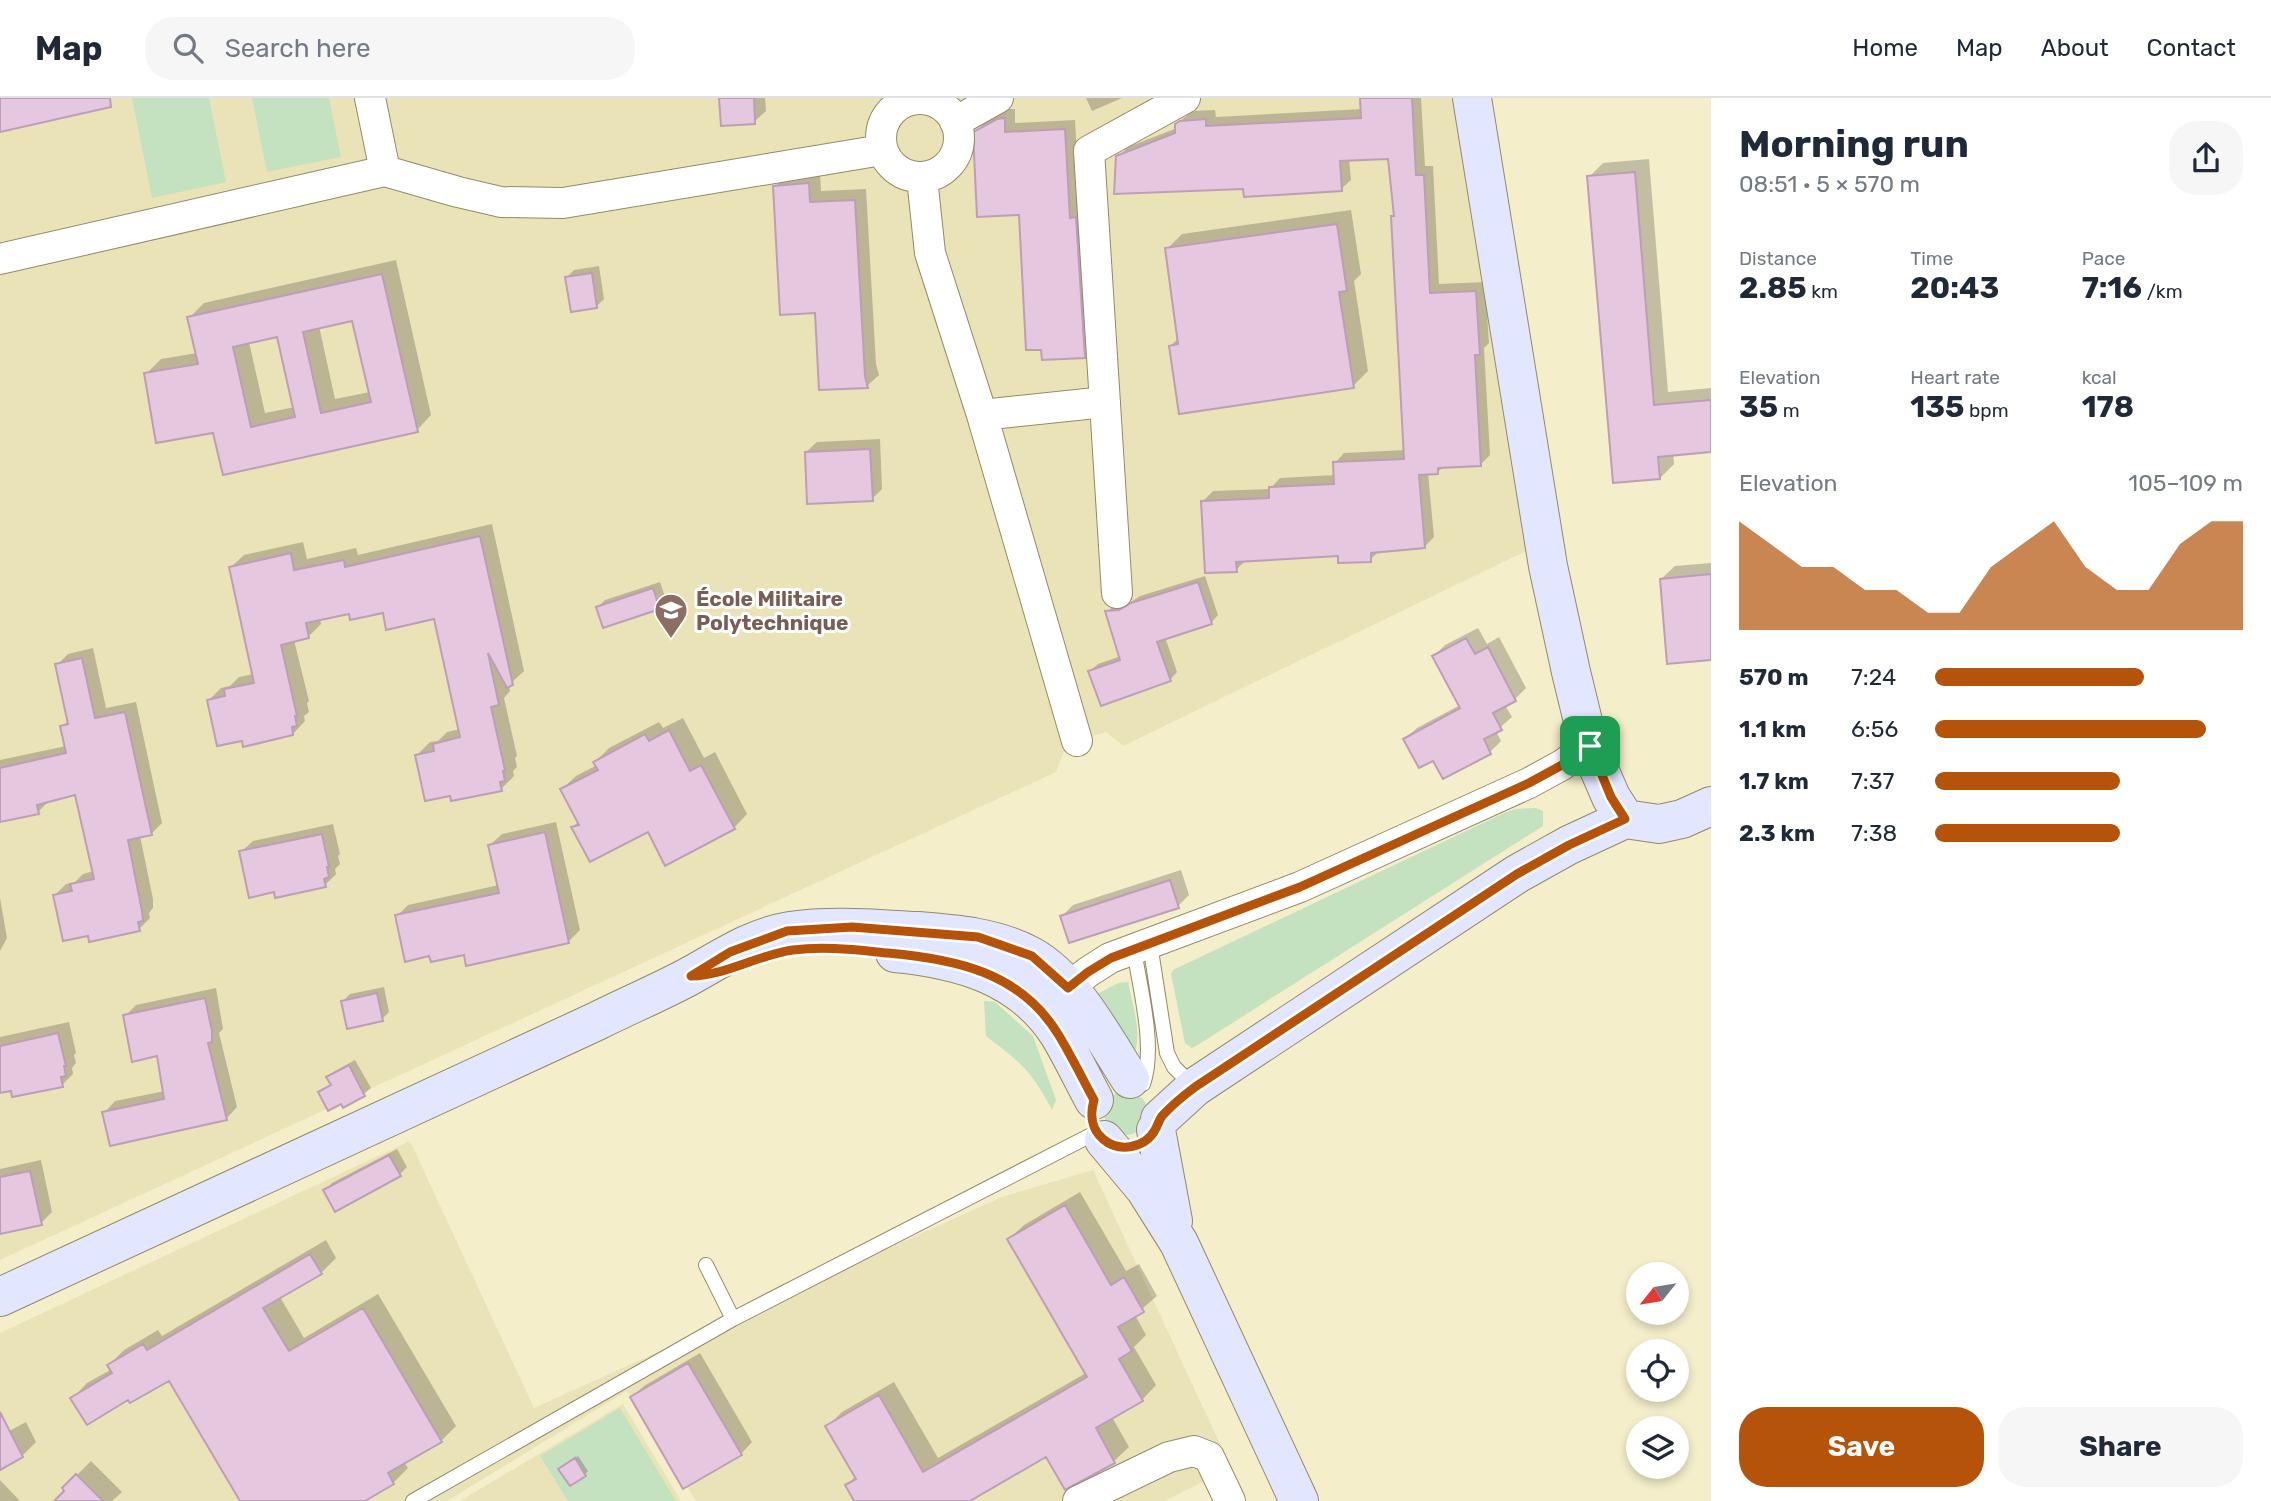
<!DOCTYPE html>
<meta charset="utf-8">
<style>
:root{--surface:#fff;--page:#f6f6f7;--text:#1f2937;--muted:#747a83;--line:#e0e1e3;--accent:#b45309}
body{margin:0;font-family:Rubik,sans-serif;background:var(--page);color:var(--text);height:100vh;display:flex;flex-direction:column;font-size:26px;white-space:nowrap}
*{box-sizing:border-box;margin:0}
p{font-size:23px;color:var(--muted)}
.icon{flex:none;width:38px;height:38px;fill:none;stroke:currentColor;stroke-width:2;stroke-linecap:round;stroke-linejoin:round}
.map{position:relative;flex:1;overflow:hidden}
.panel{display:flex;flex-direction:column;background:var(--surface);width:560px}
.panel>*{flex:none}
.needle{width:46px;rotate:240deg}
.tools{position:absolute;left:1626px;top:1164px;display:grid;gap:14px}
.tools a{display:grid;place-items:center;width:63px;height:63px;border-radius:50%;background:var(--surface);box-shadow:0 4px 10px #0003;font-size:35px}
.pin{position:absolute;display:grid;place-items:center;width:60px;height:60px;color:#fff;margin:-30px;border-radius:14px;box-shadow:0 4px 10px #0006}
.round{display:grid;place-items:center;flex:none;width:74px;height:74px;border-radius:28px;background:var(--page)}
.overview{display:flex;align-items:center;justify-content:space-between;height:119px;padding:0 28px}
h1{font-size:38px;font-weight:700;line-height:52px}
.figures{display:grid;grid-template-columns:repeat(3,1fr);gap:10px;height:119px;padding:7px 28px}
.figures div{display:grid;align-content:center}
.figures b{font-size:30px;font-weight:700}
.figures small{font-size:19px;font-weight:400}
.figures p{font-size:19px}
.chart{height:196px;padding:14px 28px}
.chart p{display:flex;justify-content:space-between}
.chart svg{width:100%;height:126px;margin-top:7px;fill:var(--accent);opacity:.7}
.cta{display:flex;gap:14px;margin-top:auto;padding:14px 28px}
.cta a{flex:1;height:80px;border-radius:28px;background:var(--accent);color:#fff;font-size:28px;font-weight:700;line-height:80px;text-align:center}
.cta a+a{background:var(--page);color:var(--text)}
ul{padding:0 28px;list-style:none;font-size:23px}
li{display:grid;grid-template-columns:112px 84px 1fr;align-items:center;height:52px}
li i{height:18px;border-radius:9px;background:var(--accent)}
header{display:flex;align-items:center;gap:42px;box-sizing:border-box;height:98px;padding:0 35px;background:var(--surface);border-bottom:2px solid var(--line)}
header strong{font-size:33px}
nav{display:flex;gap:38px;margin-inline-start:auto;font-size:24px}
.search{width:490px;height:63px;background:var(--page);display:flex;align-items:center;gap:18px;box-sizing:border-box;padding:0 24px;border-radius:28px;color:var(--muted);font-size:26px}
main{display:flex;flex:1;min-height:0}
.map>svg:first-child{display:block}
.built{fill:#eae3b8}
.green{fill:#c4e2bf}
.shadow{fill:#0003;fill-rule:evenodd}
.building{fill:#e5c7e0;stroke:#bc9eb7;stroke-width:2;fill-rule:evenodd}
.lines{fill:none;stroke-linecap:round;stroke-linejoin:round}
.lane-casing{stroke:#918b69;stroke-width:16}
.street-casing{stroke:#918b69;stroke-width:32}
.secondary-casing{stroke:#918b69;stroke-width:40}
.lane{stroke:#fff;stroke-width:14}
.street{stroke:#fff;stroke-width:30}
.secondary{stroke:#e2e6fe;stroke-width:38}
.route-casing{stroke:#fff;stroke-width:14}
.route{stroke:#b45309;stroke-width:9}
.labels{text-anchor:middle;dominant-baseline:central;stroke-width:6;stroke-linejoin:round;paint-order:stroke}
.education-label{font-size:21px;font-weight:bold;fill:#785e54;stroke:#fff;text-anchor:start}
</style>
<header>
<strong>Map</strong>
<div class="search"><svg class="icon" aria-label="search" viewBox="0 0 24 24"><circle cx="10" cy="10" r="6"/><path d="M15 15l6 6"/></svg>Search here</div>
<nav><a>Home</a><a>Map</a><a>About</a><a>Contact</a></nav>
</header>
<main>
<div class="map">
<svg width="1711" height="1403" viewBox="0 0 1711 1403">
<rect width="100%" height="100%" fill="#f4eeca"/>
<path class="built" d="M 0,0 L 1455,0 L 1532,450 L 1123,648 L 1106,634 L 1077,643 L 1065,651 L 1056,674 L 0,1162 Z
M 410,1043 L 534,1310 L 1002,1099 L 1093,1072 L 1231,1370 L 1164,1403 L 696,1403 L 627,1293 L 447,1403 L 0,1403 L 0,1235 Z
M 623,1306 L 681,1403 L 460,1403 Z"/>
<path class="green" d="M 132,0 L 209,0 L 226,84 L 152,100 Z
M 252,0 L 329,0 L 341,59 L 267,74 Z
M 1536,710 L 1543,713 L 1543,728 L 1196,948 L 1192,950 L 1185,945 L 1171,876 L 1173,872 L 1504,715 L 1516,711 Z
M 1128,884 C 1132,907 1145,941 1131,961 L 1086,902 L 1118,885 Z
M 984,903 L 995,904 L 1033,938 L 1056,1002 L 1052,1012 C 1031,972 1021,965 986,938 Z
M1104 1015a22 22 0 1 1 44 0a22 22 0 1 1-44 0Z
M 620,1310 L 676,1403 L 568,1403 L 540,1358 Z"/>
<path class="shadow" d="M 721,0 L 765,0 L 766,13 L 754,24 Z
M 1086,0 L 1122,0 L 1092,13 Z
M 1361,0 L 1421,0 L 1425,68 L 1433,68 L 1439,186 L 1485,184 L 1489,245 L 1484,250 L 1490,357 L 1481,366 L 1444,368 L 1438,374 L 1428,375 L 1434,439 L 1424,449 L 1380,452 L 1370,462 L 1340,456 L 1247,461 L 1236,472 L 1203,403 L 1213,393 L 1270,391 L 1280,380 L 1335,377 L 1335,365 L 1344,355 L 1405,352 L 1393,119 L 1395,116 L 1389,59 L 1349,61 L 1351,82 L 1341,91 L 1245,90 L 1118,59 L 1128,49 L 1177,30 L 1177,26 L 1192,13 L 1215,12 L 1216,19 L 1362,11 Z
M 1008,11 L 1015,11 L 1015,25 L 1075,22 L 1080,110 L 1094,248 L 1084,258 L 1020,115 L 975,35 L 985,24 Z
M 1649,61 L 1668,294 L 1711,290 L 1711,353 L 1673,356 L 1674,366 L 1660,380 L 1589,79 L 1603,65 Z
M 820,75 L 821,93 L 866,91 L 876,266 L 879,277 L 867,288 L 817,213 L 775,89 L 786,77 Z
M 1351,112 L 1361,176 L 1354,183 L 1368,273 L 1353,288 L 1170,248 L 1179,240 L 1167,151 L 1182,136 Z
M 396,162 L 431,317 L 417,332 L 215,333 L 146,276 L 161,261 L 197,255 L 189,220 L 204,205 ZM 354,221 L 370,294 L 335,301 L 319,228 ZM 279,237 L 295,309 L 265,315 L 249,244 Z
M 599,168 L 604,201 L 596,209 L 567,179 L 574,172 Z
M 880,341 L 882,391 L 872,401 L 806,354 L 817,344 Z
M 492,426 L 524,573 L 509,587 L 510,593 L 504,600 L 517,658 L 515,660 L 517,669 L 513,673 L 514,678 L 501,691 L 417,657 L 430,644 L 438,643 L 447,634 L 460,631 L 435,519 L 384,513 L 350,514 L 320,521 L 321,526 L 308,539 L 294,542 L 309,603 L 307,605 L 309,614 L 304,618 L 305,623 L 293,636 L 243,641 L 209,602 L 221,590 L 230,588 L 239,579 L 254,576 L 231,469 L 244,457 L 303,444 L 307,461 L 356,450 L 358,457 Z
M 1711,465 L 1711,560 L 1668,564 L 1661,481 L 1675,468 Z
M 1205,478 L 1218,517 L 1211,525 L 1165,539 L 1177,574 L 1170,582 L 1090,573 L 1098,566 L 1121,558 L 1107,514 L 1114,507 L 1128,506 L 1140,498 Z
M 660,484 L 666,502 L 659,509 L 598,509 L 605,502 Z
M 1478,530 L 1487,546 L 1499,539 L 1526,590 L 1515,601 L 1505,607 L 1512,619 L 1496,633 L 1501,643 L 1490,654 L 1434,660 L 1405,641 L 1417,630 L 1460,607 L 1434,558 L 1445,547 Z
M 93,550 L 106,610 L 136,604 L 162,725 L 151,736 L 140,738 L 153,801 L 153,810 L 149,815 L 150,820 L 139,831 L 89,836 L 55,797 L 66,786 L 74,785 L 83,776 L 94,773 L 77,695 L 49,703 L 38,714 L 0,722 L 0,662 L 66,648 L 62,629 L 69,622 L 57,567 L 68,556 Z
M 683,620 L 704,660 L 715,654 L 747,716 L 734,730 L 648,731 L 573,729 L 579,723 L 562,691 L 576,678 L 597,667 L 595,664 L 609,650 L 659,624 L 663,630 Z
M 556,724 L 580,832 L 568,844 L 465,855 L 431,856 L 397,818 L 408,807 L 499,787 L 490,747 L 502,736 Z
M 333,726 L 340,756 L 338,758 L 340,766 L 335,771 L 336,776 L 325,787 L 241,754 L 253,743 Z
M 1181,772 L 1189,797 L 1178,808 L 1062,818 L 1073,807 Z
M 0,800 L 7,840 L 0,853 Z
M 384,889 L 389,914 L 382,921 L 343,903 L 350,896 Z
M 216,890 L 223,931 L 219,935 L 237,1009 L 226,1021 L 104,1015 L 115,1003 L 165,993 L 159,956 L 125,918 L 136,907 Z
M 69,924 L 76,955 L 74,957 L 76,965 L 72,970 L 73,976 L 62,987 L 0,994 L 0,939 Z
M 355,962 L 371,990 L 364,996 L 344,1007 L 320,995 L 332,986 L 328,979 L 335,973 Z
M 397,1051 L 407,1069 L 400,1076 L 325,1093 L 332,1085 Z
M 41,1062 L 52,1114 L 41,1125 L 0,1134 L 0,1071 Z
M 1080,1094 L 1126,1173 L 1139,1166 L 1157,1198 L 1135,1217 L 1146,1237 L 1134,1249 L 1156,1287 L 1142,1302 L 1112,1319 L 1129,1349 L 1114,1363 L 1065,1390 L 1047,1356 L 967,1403 L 856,1403 L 847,1387 L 856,1378 L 828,1328 L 842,1314 L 894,1284 L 938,1360 L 1086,1275 L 1009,1141 L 1024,1127 Z
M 326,1142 L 336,1160 L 321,1175 L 280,1199 L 304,1240 L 378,1196 L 456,1328 L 441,1343 L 404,1364 L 408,1370 L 393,1385 L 362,1403 L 242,1403 L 169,1280 L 129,1300 L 73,1300 L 87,1285 L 112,1271 L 109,1267 L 124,1252 L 158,1232 L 162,1238 Z
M 700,1255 L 752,1344 L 741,1356 L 632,1299 L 644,1288 Z
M 26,1324 L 36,1344 L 22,1358 L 0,1370 L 0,1338 Z
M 578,1358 L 588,1373 L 585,1376 L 563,1368 Z
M 91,1363 L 122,1394 L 112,1403 L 56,1403 L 66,1393 L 64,1390 Z
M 0,1382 L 20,1403 L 0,1403 Z"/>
<path class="building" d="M 0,0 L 110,0 L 111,9 L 0,34 Z
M 719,0 L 754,0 L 755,26 L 721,28 Z
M 1360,0 L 1412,0 L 1416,77 L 1424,77 L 1430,195 L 1476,193 L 1480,257 L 1475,257 L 1481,368 L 1438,370 L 1438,376 L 1419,377 L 1425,450 L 1371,455 L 1371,464 L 1338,465 L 1338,458 L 1236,464 L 1237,474 L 1205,475 L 1201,403 L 1269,400 L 1269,389 L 1334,386 L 1333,364 L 1404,361 L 1391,118 L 1394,118 L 1388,61 L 1340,63 L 1342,93 L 1244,99 L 1243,91 L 1114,96 L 1116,58 L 1175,35 L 1175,26 L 1180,23 L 1206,21 L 1206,28 L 1361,20 Z
M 1005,20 L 1005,34 L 1065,31 L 1070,120 L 1076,119 L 1085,260 L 1042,262 L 1041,252 L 1026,252 L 1019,117 L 977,119 L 973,34 L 997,21 Z
M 1635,74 L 1654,307 L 1711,302 L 1711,354 L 1658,359 L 1660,381 L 1613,385 L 1587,78 Z
M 809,85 L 810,104 L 855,102 L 865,278 L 868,290 L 819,292 L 815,215 L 780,217 L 773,88 Z
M 1337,126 L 1347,193 L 1339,194 L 1354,290 L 1179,316 L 1169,248 L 1178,246 L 1165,150 Z
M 592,175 L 597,210 L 571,214 L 565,179 Z
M 382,176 L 418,334 L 223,377 L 213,335 L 156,345 L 144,275 L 198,266 L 187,219 ZM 352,223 L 371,304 L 321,315 L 303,234 ZM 277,239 L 295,319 L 251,329 L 233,249 Z
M 870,351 L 873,403 L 807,406 L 805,354 Z
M 480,438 L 513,587 L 507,590 L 488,555 L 499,607 L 491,609 L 505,672 L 503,673 L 505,683 L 500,684 L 502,693 L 451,703 L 450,698 L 425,703 L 415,657 L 434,653 L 433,646 L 460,639 L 434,521 L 386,532 L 383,515 L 350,522 L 349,516 L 306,525 L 309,540 L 281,547 L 297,618 L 295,618 L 297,628 L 292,629 L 293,637 L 243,649 L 242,643 L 217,648 L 207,602 L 225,598 L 224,591 L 254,585 L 229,469 L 291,455 L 294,472 L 344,462 L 345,469 Z
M 1711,476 L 1711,562 L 1667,566 L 1660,481 Z
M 1198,484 L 1212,526 L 1157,544 L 1171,583 L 1101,608 L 1088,573 L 1120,562 L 1105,513 L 1119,512 L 1131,505 Z
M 653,490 L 660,511 L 603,530 L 596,509 Z
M 1466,540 L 1475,556 L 1488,549 L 1516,603 L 1493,615 L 1502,632 L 1484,641 L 1491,656 L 1443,681 L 1433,663 L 1419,670 L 1403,641 L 1460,610 L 1432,558 Z
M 82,560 L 95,620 L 125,614 L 152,737 L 128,742 L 142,813 L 143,823 L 138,824 L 140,833 L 89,844 L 88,838 L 63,843 L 53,797 L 72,793 L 70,786 L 94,781 L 75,697 L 37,707 L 39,716 L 0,724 L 0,670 L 66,655 L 60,628 L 68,626 L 55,566 Z
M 669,632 L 690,673 L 701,667 L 735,731 L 665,768 L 648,734 L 590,764 L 571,729 L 579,727 L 560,691 L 598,672 L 593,664 L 645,636 L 649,643 Z
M 545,734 L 569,845 L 466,868 L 464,857 L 431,864 L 429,858 L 405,864 L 395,817 L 499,795 L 488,747 Z
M 322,736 L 329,769 L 327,769 L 329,779 L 324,781 L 326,789 L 275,800 L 274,794 L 249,800 L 239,753 Z
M 1170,782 L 1179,810 L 1069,845 L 1060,818 Z
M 377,895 L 383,923 L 347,931 L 341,903 Z
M 205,900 L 212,933 L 212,944 L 208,945 L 227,1022 L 110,1048 L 102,1014 L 164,1001 L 157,958 L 132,964 L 123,917 Z
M 58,935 L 66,968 L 64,968 L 66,978 L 61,979 L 63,989 L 12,999 L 11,993 L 0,995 L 0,948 Z
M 349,967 L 365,998 L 343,1010 L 341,1006 L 328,1013 L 318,994 L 331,987 L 326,979 Z
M 389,1057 L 401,1078 L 335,1114 L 323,1092 Z
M 30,1073 L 42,1127 L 0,1136 L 0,1079 Z
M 1065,1107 L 1111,1187 L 1124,1179 L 1144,1214 L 1118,1229 L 1132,1253 L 1119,1261 L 1143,1303 L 1096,1330 L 1115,1365 L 1065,1392 L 1046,1359 L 970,1403 L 854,1403 L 845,1387 L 856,1381 L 825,1328 L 879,1297 L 923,1374 L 1087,1279 L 1007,1141 Z
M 310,1156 L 322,1176 L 263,1210 L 289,1253 L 363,1210 L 442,1344 L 388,1375 L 394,1386 L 365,1403 L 240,1403 L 169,1283 L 130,1305 L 128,1302 L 87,1327 L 70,1300 L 112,1275 L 107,1267 L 143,1246 L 147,1252 Z
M 688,1265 L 742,1357 L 683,1391 L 630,1299 Z
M 0,1314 L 23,1359 L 0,1372 Z
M 575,1360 L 586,1378 L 570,1388 L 558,1371 Z
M 76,1376 L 103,1403 L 54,1403 L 64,1393 L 62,1390 Z"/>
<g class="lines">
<defs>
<path id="lane" d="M 1150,846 L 1167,955 L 1174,969 L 1193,988
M 1134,852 C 1140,890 1156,950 1143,986
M 706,1167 L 733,1221
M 413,1403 L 733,1221 L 1097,1034"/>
<path id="street" d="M 370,0 L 385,73 L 458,94 L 501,104 L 563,105 L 882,52
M881 40a39 39 0 1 1 78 0a39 39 0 1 1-78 0Z
M 955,24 L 998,0
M 922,80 L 930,155 L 982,317 L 1077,643
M 0,161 L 385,73
M 982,317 L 1105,304
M 1117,495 L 1089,53 L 1185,0
M 1068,890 L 1088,874 L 1110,860 L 1300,789 L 1529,685 L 1562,667 L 1589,648
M 1078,1403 L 1169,1359 L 1194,1353 L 1209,1359 L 1230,1403"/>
<path id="secondary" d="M 1472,0 L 1548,468 L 1571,574 L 1589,648 L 1611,699 L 1625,721 L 1659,726 L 1682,721 L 1711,708
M 895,855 C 959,861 1021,878 1058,935 C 1071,956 1082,980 1094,1002
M 1160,1021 L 1195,989 L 1517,776 L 1569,747 L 1625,721
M 1156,1032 L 1173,1123
M 1104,1042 L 1145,1091 L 1179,1145 L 1299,1403
M 0,1199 L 597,923 C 627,908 658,895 688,879 C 721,861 752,839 790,833 C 832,827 875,831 917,833 C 956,836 996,839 1031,858 C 1073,881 1105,942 1130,981"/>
</defs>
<use href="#lane" class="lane-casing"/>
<use href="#street" class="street-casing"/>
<use href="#secondary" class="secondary-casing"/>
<use href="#lane" class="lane"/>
<use href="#street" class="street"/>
<use href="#secondary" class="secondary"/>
</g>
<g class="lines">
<defs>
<path id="route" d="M 1590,648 L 1611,699 L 1625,721 L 1569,747 L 1517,776 L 1195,989 C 1183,998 1172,1007 1162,1018 C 1159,1022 1158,1027 1155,1032 C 1145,1050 1119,1055 1103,1041 C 1091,1031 1090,1016 1094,1002 C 1082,980 1071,957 1058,936 C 1020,874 955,861 888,855 C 856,852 825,848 793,852 C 757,857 727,877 691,878 L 730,854 L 787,833 L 852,829 L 978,839 L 1032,858 L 1068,890 L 1088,874 L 1111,860 L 1300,789 L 1529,685 L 1562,667 Z"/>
</defs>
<use href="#route" class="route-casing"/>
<use href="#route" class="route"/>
</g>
<defs>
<symbol id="university-pin" viewBox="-11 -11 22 30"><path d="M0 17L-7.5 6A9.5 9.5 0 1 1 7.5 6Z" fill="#8d6e63" stroke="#fff"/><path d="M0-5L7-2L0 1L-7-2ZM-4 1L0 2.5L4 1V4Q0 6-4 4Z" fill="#fff"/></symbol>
</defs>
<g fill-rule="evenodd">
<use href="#university-pin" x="652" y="493" width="38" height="52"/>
</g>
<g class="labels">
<g class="education-label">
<text x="696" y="500">École Militaire<tspan x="696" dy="24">Polytechnique</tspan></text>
</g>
</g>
</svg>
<div class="tools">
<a><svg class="needle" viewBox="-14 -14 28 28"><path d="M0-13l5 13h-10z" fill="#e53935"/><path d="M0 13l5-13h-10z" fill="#747a83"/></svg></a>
<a><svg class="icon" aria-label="locate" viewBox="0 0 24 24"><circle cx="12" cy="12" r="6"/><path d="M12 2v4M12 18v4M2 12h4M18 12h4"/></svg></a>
<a><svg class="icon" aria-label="layers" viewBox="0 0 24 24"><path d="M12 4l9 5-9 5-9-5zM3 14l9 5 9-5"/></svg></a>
</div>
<div class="pin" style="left:1590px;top:648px;background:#1e9e55"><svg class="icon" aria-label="arrive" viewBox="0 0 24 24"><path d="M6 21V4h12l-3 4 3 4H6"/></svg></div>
</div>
<section class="panel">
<div class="overview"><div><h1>Morning run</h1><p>08:51 · 5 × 570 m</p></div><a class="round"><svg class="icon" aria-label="share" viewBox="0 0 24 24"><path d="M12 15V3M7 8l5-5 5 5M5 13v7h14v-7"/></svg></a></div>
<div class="figures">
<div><p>Distance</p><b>2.85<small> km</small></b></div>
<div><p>Time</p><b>20:43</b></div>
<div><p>Pace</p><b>7:16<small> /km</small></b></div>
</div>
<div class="figures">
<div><p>Elevation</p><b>35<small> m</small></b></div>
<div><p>Heart rate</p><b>135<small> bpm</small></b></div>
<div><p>kcal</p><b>178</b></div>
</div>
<div class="chart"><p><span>Elevation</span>105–109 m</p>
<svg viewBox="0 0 160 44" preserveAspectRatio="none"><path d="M0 44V6L10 14L20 22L30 22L40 30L50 30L60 38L70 38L80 22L90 14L100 6L110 22L120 30L130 30L140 14L150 6L160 6V44z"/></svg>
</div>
<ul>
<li><b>570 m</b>7:24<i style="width:68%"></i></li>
<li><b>1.1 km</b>6:56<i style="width:88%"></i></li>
<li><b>1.7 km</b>7:37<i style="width:60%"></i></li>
<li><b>2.3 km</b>7:38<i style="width:60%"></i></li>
</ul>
<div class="cta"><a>Save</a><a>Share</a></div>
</section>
</main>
